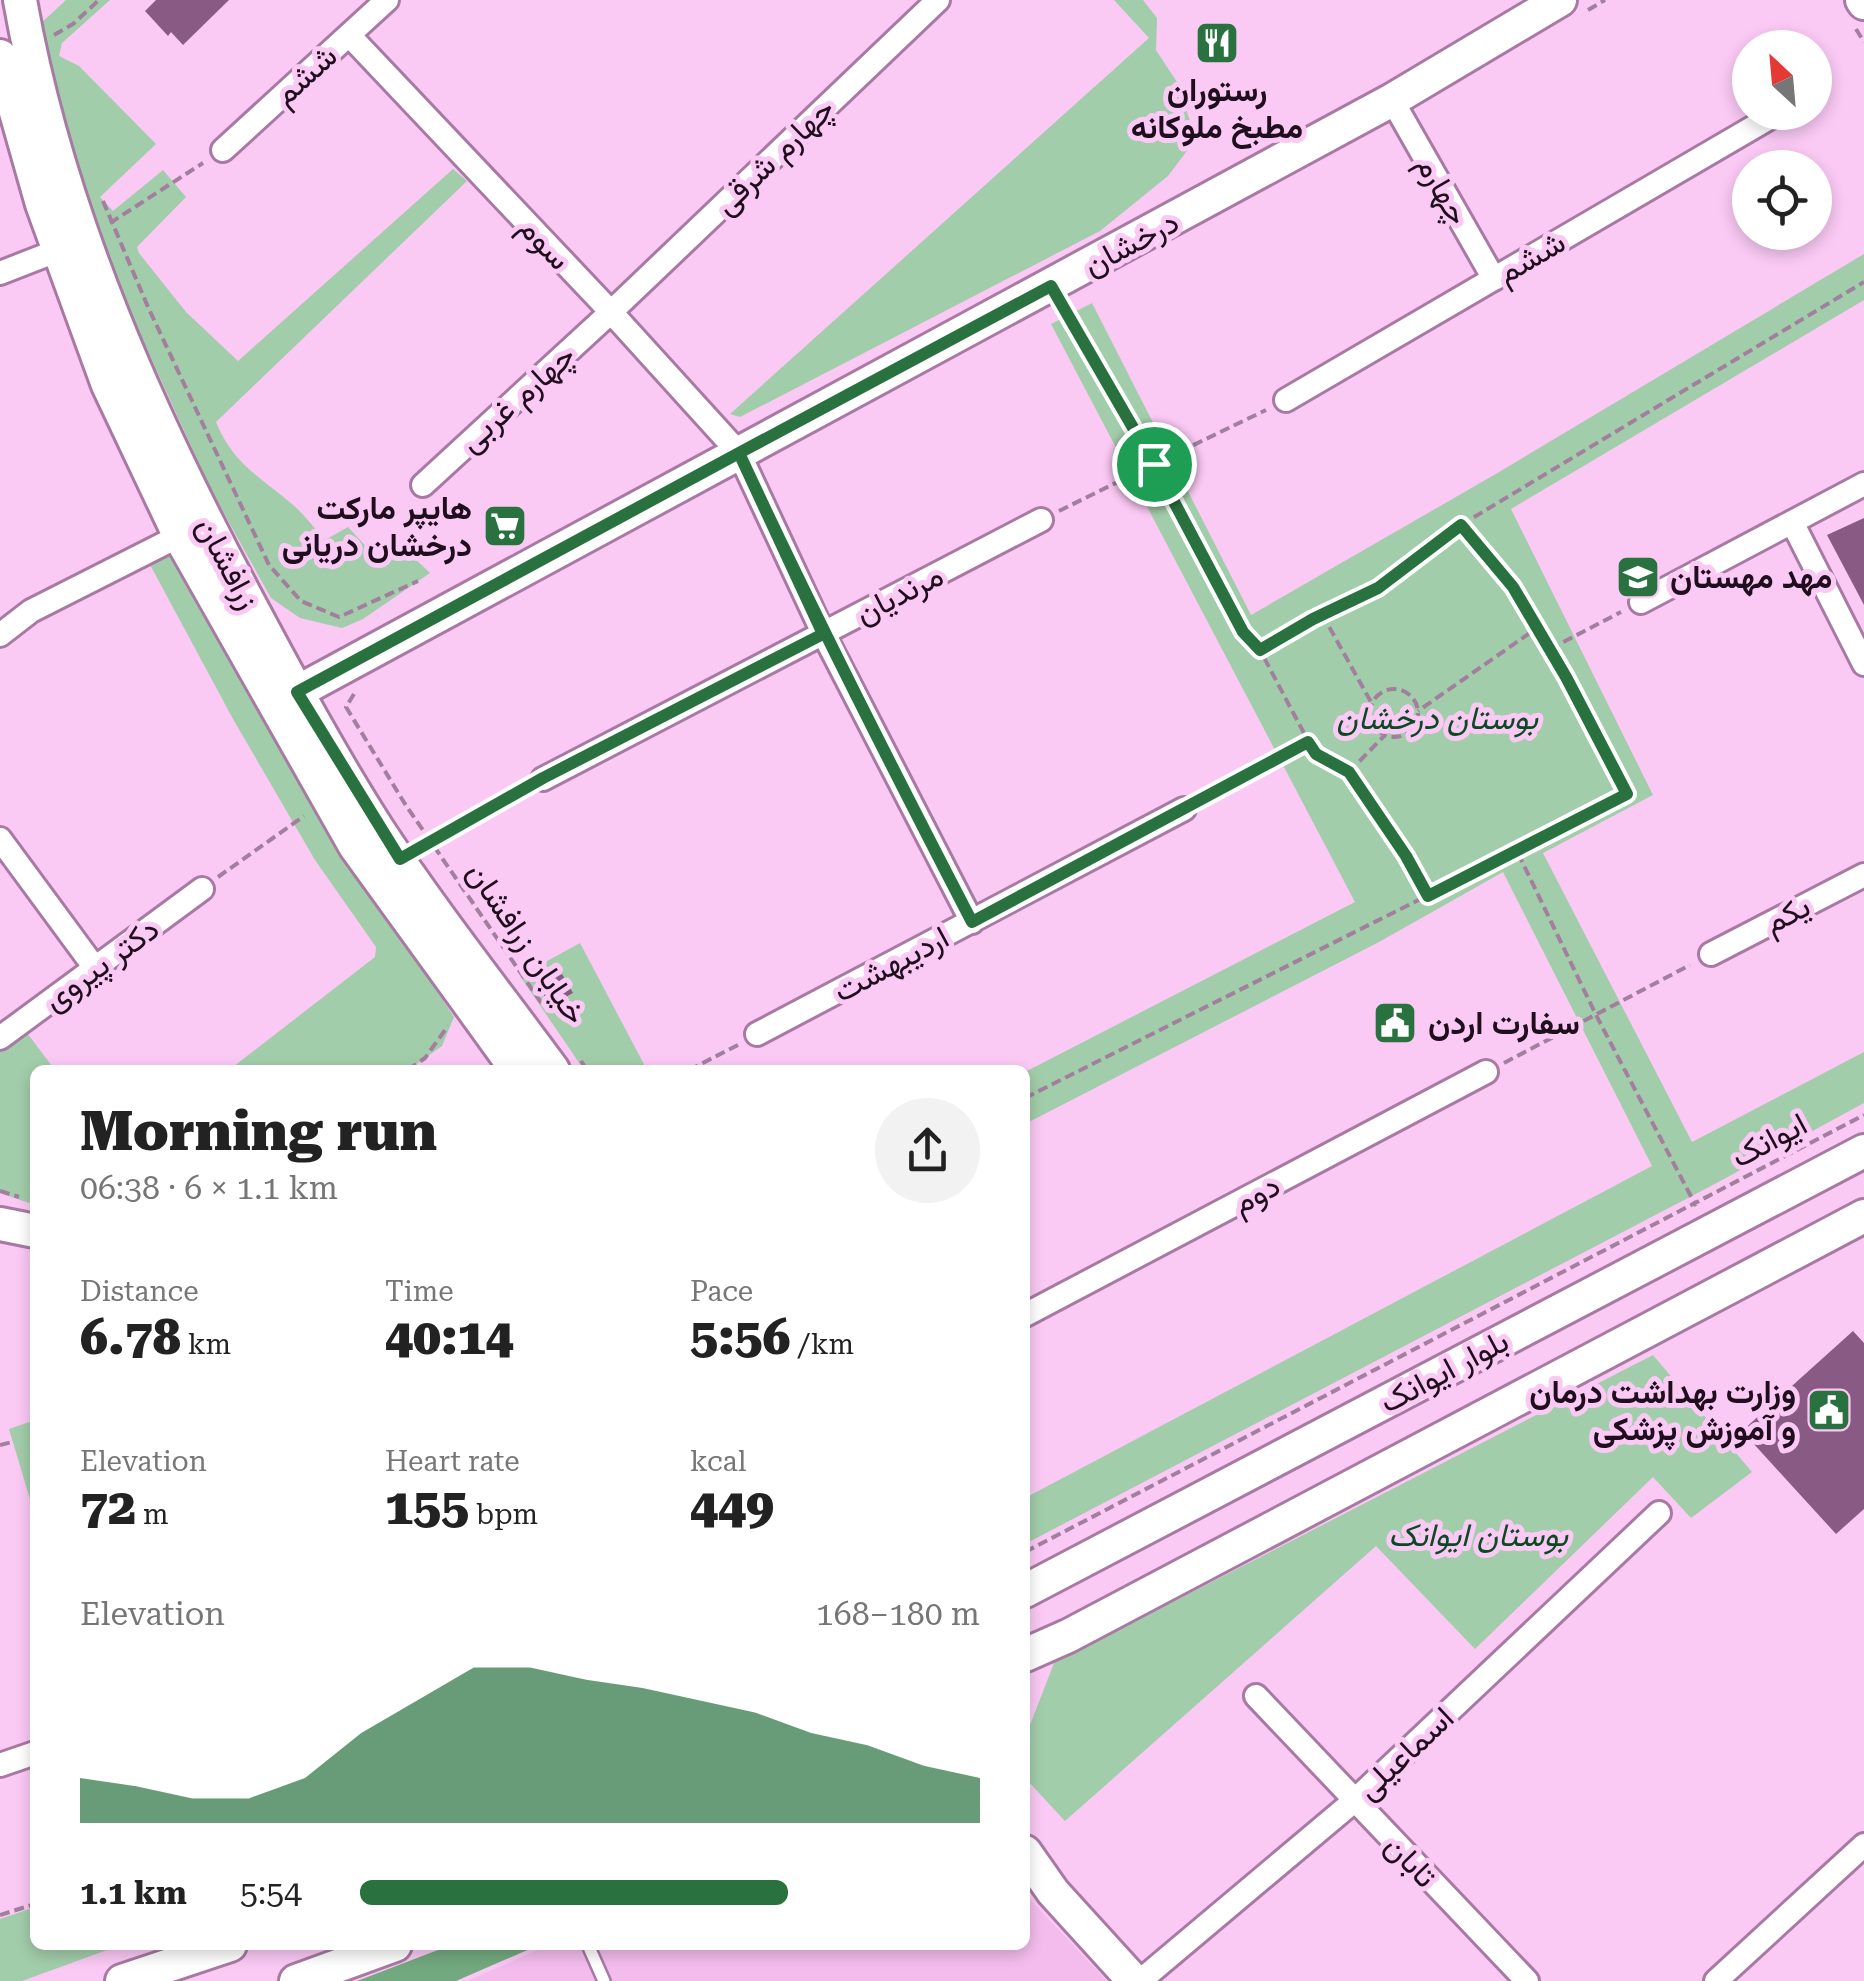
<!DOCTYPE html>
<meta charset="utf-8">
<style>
:root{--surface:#fff;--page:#f2f2f2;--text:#222;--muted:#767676;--accent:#29723f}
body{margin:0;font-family:"Roboto Serif",Vazirmatn,serif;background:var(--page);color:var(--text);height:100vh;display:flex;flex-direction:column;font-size:38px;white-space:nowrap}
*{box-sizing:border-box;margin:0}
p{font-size:32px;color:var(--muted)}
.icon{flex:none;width:55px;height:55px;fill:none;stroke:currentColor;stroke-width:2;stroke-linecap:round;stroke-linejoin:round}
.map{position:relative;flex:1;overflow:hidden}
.drawer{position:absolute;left:30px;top:1065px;width:1000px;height:885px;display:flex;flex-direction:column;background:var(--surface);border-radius:15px;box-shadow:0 5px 15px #0003}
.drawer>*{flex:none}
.needle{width:65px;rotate:334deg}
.tools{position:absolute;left:1732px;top:30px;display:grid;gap:20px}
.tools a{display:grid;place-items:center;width:100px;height:100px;border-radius:50%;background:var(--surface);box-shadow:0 5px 15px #0003;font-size:50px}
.pin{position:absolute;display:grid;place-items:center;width:85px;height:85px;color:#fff;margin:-42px;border:5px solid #fff;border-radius:50%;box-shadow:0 2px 10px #0007}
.round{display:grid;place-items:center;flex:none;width:105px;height:105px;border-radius:52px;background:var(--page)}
.head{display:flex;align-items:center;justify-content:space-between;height:170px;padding:0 50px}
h1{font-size:55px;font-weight:800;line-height:75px}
.metrics{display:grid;grid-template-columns:repeat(3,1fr);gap:15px;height:170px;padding:10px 50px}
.metrics div{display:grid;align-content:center}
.metrics b{font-size:50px;font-weight:800}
.metrics small{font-size:28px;font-weight:400}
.metrics p{font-size:28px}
.chart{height:280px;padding:20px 50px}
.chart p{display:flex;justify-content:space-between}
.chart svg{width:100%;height:180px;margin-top:10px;fill:var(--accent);opacity:.7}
ul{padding:0 50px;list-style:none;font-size:32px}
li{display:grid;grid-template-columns:160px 120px 1fr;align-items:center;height:75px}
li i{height:25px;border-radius:12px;background:var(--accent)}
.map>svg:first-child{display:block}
.built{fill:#f3bced}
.green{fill:#a2cdaa}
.forest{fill:#73a97f}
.building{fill:#895b84}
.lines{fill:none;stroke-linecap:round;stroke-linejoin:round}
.lane-casing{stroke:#a87aa3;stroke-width:16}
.street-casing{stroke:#a87aa3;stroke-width:28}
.secondary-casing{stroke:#a87aa3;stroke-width:38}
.path{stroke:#a37f9f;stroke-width:4;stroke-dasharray:10 5;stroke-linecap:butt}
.lane{stroke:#fff;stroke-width:11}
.street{stroke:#fff;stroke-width:22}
.secondary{stroke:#fff;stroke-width:32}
.route-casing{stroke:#fff;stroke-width:20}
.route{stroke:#29723f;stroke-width:12}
.labels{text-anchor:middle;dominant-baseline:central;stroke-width:10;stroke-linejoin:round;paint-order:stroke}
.street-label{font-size:32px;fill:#1f0e1d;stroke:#fac9f4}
.poi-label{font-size:32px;font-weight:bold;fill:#1f0e1d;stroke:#fac9f4;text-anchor:end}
.park-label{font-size:32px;font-style:italic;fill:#0a4a22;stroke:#fac9f4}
</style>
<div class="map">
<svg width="1864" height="1981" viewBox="0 0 1864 1981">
<rect width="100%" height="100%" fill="#fac9f4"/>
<path class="built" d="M 1025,1894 L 1107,1981 L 467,1981 L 549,1945 L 1025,1945 Z"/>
<path class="green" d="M 66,0 L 110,0 L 62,43 L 59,56 L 79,66 L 156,144 L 100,197 L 113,211 L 163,170 L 186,197 L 137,247 L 139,253 L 186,312 L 238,361 L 453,169 L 467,181 L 216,422 C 233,464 259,476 292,504 C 304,514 314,528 325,540 L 348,527 L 375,556 L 399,543 L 430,573 L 363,619 L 342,628 L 300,618 L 271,598 L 211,490 L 136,325 L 81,184 L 45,74 L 39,25 Z
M 1114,0 L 1143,0 L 1157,18 L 1156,50 L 1177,82 L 1196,139 L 1168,176 L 1100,231 L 740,417 L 730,414 L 1149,38 Z
M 1864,254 L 1864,300 L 1511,509 L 1653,795 L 1543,853 L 1692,1142 L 1864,1052 L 1864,1103 L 1711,1186 L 1025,1544 L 1025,1498 L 1652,1166 L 1503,872 L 1379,942 L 1025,1124 L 1025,1072 L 1355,902 L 1051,324 L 1092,303 L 1251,615 L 1494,475 Z
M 172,552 L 183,560 L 304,790 L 454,1017 L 442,1046 L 408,1070 L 229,1070 L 375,957 L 376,947 L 315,860 L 233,719 L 148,561 Z
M 580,943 L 647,1070 L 584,1070 L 520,976 Z
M 12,1013 L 55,1070 L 35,1070 L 35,1205 L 0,1193 L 0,1022 Z
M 1653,1355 L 1752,1472 L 1691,1518 L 1653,1477 L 1475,1649 L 1376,1546 L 1065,1821 L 1025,1778 L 1025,1738 L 1054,1663 Z
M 35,1420 L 35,1516 L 9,1429 Z
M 35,1907 L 35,1945 L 121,1945 L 22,1981 L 0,1981 L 0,1919 Z"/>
<path class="forest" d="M 451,1945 L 539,1945 L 456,1981 L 357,1981 Z"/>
<path class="building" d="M 156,0 L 229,0 L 183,45 L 171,32 L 168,36 L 145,11 Z
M 1864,518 L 1864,605 L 1827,535 Z
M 562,974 L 573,993 L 549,1006 L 539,987 Z
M 1853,1331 L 1864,1343 L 1864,1509 L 1836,1534 L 1742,1431 Z"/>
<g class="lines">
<defs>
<path id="lane" d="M 588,1945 L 604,1981"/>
<path id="street" d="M 349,35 L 611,312 L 739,453 L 823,633 L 972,922
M 1392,100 L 1494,279
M 223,150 L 387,0
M 0,273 L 59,250
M 1286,400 L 1776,114
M 423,485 L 611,312 L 938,0
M 1792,522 L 1864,664
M 1641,602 L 1864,484
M 0,635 L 31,611 L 189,531
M 543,779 L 1041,520
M 0,839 L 95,968
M 1711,954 L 1864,875
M 757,1034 L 1184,809
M 0,1038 L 202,889
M 1025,1315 L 1486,1072
M 1256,1696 L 1527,1981
M 0,1765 L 35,1753
M 1140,1981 L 1354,1801 L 1659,1513
M 1716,1981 L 1864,1845"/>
<path id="secondary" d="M 20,0 C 58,216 151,421 255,614 C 294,687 334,761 379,831 C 433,913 495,991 553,1070
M 1862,0 L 1864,3
M 0,56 L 42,204 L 108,385 L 180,537 L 355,846 L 517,1070
M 275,704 L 1392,100 L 1560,0
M 0,1224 L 35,1231
M 1025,1591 L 1864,1151
M 1025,1655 L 1068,1636 L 1864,1216
M 1025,1852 L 1053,1892 L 1134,1981
M 122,1981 L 230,1945
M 296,1981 L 395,1945"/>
</defs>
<use href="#lane" class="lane-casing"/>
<use href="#street" class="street-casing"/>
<use href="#secondary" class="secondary-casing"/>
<path class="path" d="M 1588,10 L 1605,0
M 1856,29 L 1864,42
M 54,35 L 73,24 L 99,0
M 103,201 L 148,307 L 269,565 L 301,601 L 339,617 L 418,581
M 110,223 L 203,163
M 1063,307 L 1154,464 L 1266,410
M 1059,511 L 1154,464 L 1243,632 L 1260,650 L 1315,754 L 1349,772 L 1406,856 L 1428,896
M 1461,525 L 1864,282
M 1322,614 L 1371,702
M 1550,649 L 1621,612
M 1260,650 L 1313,619 L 1378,588 L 1461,525 L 1513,587 L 1537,628 L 1418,711
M1370 713a24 24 0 1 1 48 0a24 24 0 1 1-48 0Z
M 354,694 L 346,707 L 405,804 L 542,1004
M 1349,772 L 1384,736
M 1203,798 L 1278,755 L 1308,741
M 421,847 L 522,791
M 1518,853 L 1596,1015 L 1696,1206
M 218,877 L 304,816
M 581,1061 L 587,1070
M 1504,1063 L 1690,965
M 408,1070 L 425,1058 L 448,1026
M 689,1070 L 738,1045
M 1025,1098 L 1627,795 L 1537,628
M 0,1191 L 19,1197
M 0,1445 L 12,1442
M 1025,1552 L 1864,1115
M 0,1915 L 35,1904"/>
<use href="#lane" class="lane"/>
<use href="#street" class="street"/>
<use href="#secondary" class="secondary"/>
</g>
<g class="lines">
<defs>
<path id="route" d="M 1154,464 L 1051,286 L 739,453 L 823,634 L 543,778 L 400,859 L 297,692 L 739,453 C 812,611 891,766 972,922 L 1308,742 L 1316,754 L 1349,772 L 1406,856 L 1428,896 L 1627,794 L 1566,677 L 1513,587 L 1461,525 L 1378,588 L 1313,619 L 1260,650 L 1243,632 L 1154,464"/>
</defs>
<use href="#route" class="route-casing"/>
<use href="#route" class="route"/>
</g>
<defs>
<symbol id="restaurant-square" viewBox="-11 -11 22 22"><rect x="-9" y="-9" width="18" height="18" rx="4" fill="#29723f" stroke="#fac9f4"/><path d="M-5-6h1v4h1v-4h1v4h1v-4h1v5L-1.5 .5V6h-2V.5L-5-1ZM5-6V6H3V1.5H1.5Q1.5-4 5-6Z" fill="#fff"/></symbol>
<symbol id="supermarket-square" viewBox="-11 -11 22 22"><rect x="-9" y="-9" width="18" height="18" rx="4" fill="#29723f" stroke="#fac9f4"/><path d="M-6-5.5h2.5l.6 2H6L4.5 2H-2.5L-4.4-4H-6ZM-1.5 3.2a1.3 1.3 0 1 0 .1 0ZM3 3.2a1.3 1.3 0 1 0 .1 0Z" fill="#fff"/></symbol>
<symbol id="school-square" viewBox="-11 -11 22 22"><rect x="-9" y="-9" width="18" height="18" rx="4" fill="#29723f" stroke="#fac9f4"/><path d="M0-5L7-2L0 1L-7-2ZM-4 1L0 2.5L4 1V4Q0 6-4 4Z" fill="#fff"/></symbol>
<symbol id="civic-square" viewBox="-11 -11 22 22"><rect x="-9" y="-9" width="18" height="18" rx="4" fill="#29723f" stroke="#fac9f4"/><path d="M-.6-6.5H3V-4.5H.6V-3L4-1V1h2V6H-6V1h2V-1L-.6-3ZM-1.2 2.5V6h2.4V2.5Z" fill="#fff"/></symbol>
</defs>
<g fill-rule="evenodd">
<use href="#restaurant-square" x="1192" y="18" width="50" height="50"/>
<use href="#supermarket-square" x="480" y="501" width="50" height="50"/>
<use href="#school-square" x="1613" y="552" width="50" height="50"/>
<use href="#civic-square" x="1370" y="998" width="50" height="50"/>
<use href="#civic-square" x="1804" y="1385" width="50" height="50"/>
</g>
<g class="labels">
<g class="street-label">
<text transform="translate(305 75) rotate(-42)">ششم</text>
<text transform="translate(774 156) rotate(-44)">چهارم شرقی</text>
<text transform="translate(1443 190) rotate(60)">چهارم</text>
<text transform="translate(545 243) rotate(47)">سوم</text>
<text transform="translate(1131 243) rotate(-28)">درخشان</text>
<text transform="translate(1531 257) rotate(-30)">ششم</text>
<text transform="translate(517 398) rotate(-42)">چهارم غربی</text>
<text transform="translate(228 563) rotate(62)">زرافشان</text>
<text transform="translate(899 594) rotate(-27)">مرنديان</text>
<text transform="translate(1787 914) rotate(-27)">یکم</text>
<text transform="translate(527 943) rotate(56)">خیابان زرافشان</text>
<text transform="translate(101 964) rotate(-36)">دکتر پیروی</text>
<text transform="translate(891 964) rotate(-28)">اردیبهشت</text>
<text transform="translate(1769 1140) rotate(-28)">ایوانک</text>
<text transform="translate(1256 1194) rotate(-28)">دوم</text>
<text transform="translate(1444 1371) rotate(-28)">بلوار ایوانک</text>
<text transform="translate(1405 1753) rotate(-43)">اسماعیلی</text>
<text transform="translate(1411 1861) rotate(46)">تابان</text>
</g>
<g class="poi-label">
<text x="1217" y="90" text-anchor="middle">رستوران<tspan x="1217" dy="37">مطبخ ملوکانه</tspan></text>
<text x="472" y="508">هایپر مارکت<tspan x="472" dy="37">درخشان دریانی</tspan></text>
<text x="1670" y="577" text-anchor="start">مهد مهستان</text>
<text x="1428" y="1023" text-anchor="start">سفارت اردن</text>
<text x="1796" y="1392">وزارت بهداشت درمان<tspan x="1796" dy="37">و آموزش پزشکی</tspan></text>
</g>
<g class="park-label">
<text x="1437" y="718">بوستان درخشان</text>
<text x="1478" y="1535">بوستان ایوانک</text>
</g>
</g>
</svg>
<div class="tools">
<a><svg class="needle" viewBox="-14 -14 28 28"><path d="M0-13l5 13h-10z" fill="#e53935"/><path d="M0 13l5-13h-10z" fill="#767676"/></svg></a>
<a><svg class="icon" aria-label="locate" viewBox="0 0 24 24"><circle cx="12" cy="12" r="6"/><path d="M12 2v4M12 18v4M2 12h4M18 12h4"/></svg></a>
</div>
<div class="pin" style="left:1154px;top:464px;background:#1e9e55"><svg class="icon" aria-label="arrive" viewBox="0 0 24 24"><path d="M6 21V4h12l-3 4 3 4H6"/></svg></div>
<section class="drawer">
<div class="head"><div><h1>Morning run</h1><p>06:38 · 6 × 1.1 km</p></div><a class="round"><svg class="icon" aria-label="share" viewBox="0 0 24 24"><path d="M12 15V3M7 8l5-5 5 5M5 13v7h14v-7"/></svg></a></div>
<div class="metrics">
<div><p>Distance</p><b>6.78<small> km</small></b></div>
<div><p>Time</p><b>40:14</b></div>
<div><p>Pace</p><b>5:56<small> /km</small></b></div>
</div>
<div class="metrics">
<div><p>Elevation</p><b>72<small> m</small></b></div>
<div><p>Heart rate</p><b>155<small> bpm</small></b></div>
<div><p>kcal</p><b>449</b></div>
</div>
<div class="chart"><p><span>Elevation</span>168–180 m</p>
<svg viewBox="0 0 160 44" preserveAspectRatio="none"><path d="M0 44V33L10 35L20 38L30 38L40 33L50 22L60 14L70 6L80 6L90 9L100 11L110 14L120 17L130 22L140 25L150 30L160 33V44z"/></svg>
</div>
<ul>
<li><b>1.1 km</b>5:54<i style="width:69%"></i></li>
</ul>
</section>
</div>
